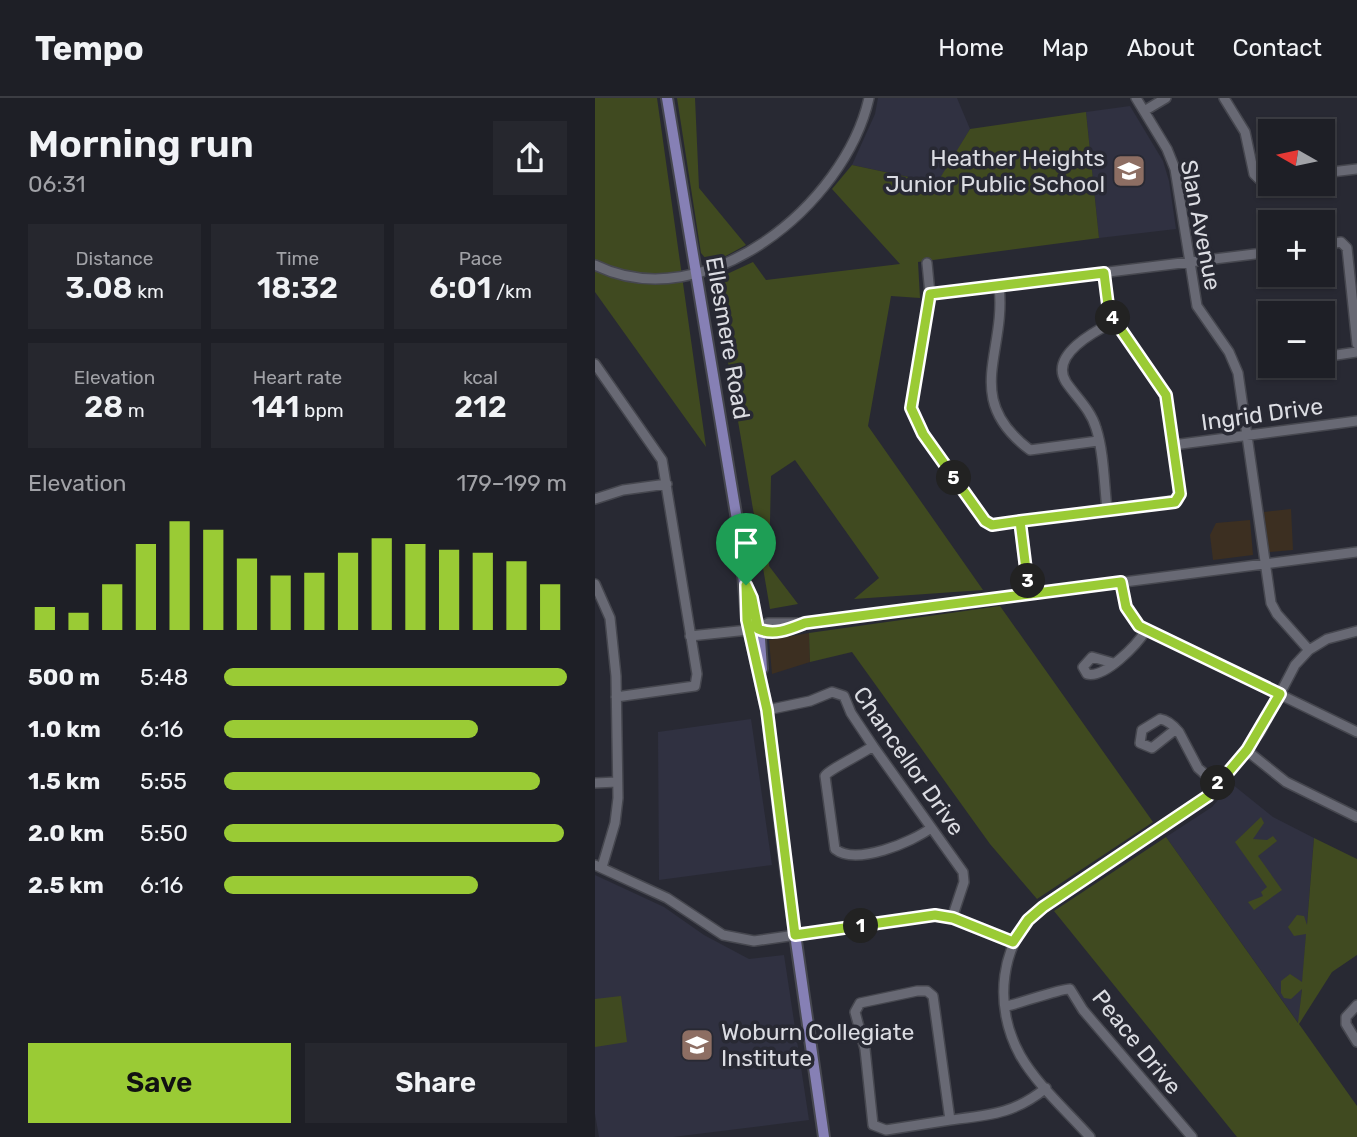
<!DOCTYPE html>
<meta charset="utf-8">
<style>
:root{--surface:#1e1f26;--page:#26272e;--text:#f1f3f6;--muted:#a1a2a7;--line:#3c3d43;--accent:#9acb35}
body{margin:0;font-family:Rubik,sans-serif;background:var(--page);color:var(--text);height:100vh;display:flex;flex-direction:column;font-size:26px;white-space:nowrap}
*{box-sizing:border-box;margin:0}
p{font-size:23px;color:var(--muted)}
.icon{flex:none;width:38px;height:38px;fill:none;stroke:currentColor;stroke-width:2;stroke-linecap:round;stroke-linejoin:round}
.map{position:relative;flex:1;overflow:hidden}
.side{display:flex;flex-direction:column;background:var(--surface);width:595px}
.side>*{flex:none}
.needle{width:46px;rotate:279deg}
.fabs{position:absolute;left:663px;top:21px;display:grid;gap:14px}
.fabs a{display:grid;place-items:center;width:77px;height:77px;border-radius:0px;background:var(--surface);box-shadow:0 2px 5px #0004,0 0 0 2px var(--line);font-size:35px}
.pin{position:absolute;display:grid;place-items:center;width:60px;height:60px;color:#fff;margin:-72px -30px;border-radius:50% 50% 50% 0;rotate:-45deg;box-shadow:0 0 7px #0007}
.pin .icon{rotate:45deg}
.km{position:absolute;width:35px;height:35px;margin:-18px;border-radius:50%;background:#222;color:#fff;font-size:19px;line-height:35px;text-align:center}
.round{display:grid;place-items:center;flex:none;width:74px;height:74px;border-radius:0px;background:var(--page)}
.summary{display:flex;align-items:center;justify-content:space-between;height:119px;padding:0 28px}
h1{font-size:38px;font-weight:600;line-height:52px}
.metrics{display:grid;grid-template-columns:repeat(3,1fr);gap:10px;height:119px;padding:7px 28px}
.metrics div{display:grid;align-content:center;border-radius:0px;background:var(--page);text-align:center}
.metrics b{font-size:30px;font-weight:600}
.metrics small{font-size:19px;font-weight:400}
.metrics p{font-size:19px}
.chart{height:196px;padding:14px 28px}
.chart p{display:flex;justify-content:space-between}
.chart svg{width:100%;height:126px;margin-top:7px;stroke:var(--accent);stroke-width:6}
.primary-button{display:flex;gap:14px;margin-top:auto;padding:14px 28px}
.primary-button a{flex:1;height:80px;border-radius:0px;background:var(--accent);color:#111;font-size:28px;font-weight:600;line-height:80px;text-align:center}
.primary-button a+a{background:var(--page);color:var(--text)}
ul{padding:0 28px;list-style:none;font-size:23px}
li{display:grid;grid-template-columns:112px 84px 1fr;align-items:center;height:52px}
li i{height:18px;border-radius:9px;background:var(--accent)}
header{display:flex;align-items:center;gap:42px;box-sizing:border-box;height:98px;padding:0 35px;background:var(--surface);border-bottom:2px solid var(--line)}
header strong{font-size:33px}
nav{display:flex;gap:38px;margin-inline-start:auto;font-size:24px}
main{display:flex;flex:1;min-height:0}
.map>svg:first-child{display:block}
.commercial{fill:#3c2f21}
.built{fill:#303141}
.green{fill:#404a20}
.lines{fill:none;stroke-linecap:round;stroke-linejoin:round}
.minor-casing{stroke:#46474f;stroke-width:12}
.major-casing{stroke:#46474f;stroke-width:14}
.minor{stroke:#686974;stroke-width:9}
.major{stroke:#8680b5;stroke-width:10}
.route-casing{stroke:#fff;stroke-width:14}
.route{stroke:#9acb35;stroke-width:9}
.labels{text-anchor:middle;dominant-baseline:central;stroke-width:7;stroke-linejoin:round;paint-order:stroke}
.poi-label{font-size:23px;fill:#dbdce2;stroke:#282933;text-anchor:end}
.street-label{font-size:23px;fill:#dbdce2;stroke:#282933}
</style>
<header>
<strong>Tempo</strong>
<nav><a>Home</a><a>Map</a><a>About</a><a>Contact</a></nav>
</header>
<main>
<section class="side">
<div class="summary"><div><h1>Morning run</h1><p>06:31</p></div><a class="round"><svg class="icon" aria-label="share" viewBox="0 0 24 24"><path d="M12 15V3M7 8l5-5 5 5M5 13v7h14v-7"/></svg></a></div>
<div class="metrics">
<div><p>Distance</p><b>3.08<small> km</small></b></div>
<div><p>Time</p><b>18:32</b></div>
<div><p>Pace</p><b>6:01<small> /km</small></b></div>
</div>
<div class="metrics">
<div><p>Elevation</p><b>28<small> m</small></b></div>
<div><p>Heart rate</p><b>141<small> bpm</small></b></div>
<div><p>kcal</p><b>212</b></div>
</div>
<div class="chart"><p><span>Elevation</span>179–199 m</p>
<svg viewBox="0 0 160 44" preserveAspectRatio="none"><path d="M5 44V36M15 44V38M25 44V28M35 44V14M45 44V6M55 44V9M65 44V19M75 44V25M85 44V24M95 44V17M105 44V12M115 44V14M125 44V16M135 44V17M145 44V20M155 44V28"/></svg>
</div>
<ul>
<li><b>500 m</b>5:48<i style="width:100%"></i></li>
<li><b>1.0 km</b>6:16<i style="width:74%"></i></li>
<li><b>1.5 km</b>5:55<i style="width:92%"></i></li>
<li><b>2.0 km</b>5:50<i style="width:99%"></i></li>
<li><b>2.5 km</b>6:16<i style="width:74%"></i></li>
</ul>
<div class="primary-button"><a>Save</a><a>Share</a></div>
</section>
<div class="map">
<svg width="762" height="1039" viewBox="0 0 762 1039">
<rect width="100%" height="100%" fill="#282933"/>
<path class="commercial" d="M 696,411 L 698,452 L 674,454 L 669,414 Z
M 655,422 L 658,457 L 618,462 L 615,437 L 621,425 Z
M 214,535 L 215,564 L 177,576 L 174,542 Z"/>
<path class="built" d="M 283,0 L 362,0 L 375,31 L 343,85 L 257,67 L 280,16 Z
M 535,8 L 568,63 L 574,83 L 581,131 L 504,140 L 491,14 Z
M 156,621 L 177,767 L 64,782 L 63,634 Z
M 637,686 L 678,719 L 719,740 L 704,926 L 571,739 L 617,709 Z
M 0,777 L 69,809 L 109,837 L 154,861 L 189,857 L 214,1022 L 78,1039 L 4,1039 L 0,1016 Z"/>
<path class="green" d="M 0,0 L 62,0 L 111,349 L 0,194 Z
M 82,0 L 100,0 L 104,90 L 151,147 L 127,160 L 112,162 L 106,155 Z
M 491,14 L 504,140 L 323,164 L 325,200 L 296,198 L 273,328 L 388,492 L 259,501 L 284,480 L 200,362 L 176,378 L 174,468 L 203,506 L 175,511 L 119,182 L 158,164 L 171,182 L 305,166 L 237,91 L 257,67 L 342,85 L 375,31 Z
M 405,508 L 558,724 L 442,801 L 395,746 L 257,554 L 215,564 L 214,535 Z
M 666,719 L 669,725 L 658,741 L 672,742 L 678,738 L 682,743 L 663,758 L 687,792 L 659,812 L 653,804 L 668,798 L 666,794 L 672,789 L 640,744 Z
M 571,739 L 703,925 L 707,891 L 696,901 L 689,900 L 686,895 L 686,883 L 695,876 L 707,884 L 711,836 L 699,838 L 693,829 L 702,817 L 709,818 L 712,827 L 719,740 L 762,761 L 762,857 L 737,874 L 704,926 L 762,1008 L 762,1039 L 642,1039 L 459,813 Z
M 26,898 L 32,944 L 0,949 L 0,901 Z"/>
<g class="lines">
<defs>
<path id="minor" d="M 541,0 L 572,51 L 580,71 L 602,208 L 634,254 L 643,275 L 676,505 L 682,516 L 714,552
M 629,0 L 650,34 L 659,76 L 664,81 L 676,82
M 549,13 L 571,0
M 728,75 L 762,71
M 728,147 L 746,144 L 752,150 L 762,246
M 332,165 L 335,196 L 316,310 L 328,336 L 386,418 L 397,427 L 583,402 L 585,396 L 571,297 L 520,223 L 513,207 L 509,175
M 0,167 C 110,221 250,107 274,0
M 404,188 C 412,255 366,300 435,352 L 503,343
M 335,196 L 676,154
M 728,259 L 762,254
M 0,266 L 67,362 L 102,576 L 100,588 L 21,599
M 578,347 L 762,323
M 0,401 L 28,392 L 72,386
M 512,411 C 509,386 509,354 501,330 C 496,312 481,299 471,284 C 454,257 500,233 520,223
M 424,423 L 434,496
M 526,484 L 531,509 L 544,528 L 762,634
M 0,486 L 15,520 L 21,578 L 23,700 L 20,725 L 7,769
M 163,531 L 173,535 L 208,526
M 95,538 L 163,531 L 173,525 L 210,525 L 762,454
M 518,565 L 497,559 L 488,569 L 492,576 C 509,581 542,547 551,532
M 172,612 L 215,603 L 237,594 L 249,598 L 256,615 L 278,648 L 368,774 L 369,784 L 357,820
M 581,631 L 557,650 L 545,645 L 547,632 L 565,621 C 573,622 579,628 584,634 L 603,670 L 622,687
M 278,648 C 267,656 233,672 230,678 L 240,751 C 261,768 317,744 336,730
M 651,652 L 691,684 L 762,719
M 0,685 L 22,684
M 0,767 L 72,800 L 128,837 L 159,843 L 340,817 L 357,820 L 418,844
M 762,907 L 751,919 L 751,926 L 762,944
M 412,908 C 426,905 467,890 475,891 L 488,912 L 597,1039
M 355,1022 L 291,1032 L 278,1027 L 270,951 L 260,914 L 265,905 L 322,893 L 332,893 L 338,898 L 355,1022 C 395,1017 419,1016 451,990
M 495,1039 C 472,1013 442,987 425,957 C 398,908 404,843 448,809 L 613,698 L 665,634 L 700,567 L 714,552 L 732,541 L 762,533"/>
<path id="major" d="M 72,0 L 145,440 L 152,522 L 172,612 L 191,773 L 229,1039
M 154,494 L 165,541 L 167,571"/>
</defs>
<use href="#minor" class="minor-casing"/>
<use href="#major" class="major-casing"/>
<use href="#minor" class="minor"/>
<use href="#major" class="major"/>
</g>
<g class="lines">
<defs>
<path id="route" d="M 151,487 L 152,522 L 172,612 L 200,837 L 340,817 L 358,820 L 418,844 L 433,822 L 448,809 L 613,698 L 652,652 L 685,596 L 544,528 L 531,509 L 526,484 L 434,496 L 425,423 L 580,404 L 585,396 L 571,297 L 520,223 L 513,207 L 509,175 L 335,196 L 316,310 L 328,336 L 390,423 L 397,427 L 425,423 L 434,496 L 210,525 C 195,531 179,538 163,531 L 157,500 L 151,487"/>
</defs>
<use href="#route" class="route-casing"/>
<use href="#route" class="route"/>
</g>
<defs>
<symbol id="school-square" viewBox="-11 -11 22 22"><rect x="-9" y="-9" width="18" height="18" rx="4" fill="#8d6e63" stroke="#282933"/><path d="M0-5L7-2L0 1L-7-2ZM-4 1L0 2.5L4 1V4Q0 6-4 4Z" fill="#fff"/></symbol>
</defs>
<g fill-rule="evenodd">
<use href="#school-square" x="515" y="54" width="38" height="38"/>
<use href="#school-square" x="83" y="928" width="38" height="38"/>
</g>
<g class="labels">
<g class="poi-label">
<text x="510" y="60">Heather Heights<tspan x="510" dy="26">Junior Public School</tspan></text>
<text x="126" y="934" text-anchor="start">Woburn Collegiate<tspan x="126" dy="26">Institute</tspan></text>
</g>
<g class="street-label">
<text transform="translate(606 127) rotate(79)">Slan Avenue</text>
<text transform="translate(133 240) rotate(80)">Ellesmere Road</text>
<text transform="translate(667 316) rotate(-8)">Ingrid Drive</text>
<text transform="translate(314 663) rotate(55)">Chancellor Drive</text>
<text transform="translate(542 944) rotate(51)">Peace Drive</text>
</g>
</g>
</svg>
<div class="fabs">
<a><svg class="needle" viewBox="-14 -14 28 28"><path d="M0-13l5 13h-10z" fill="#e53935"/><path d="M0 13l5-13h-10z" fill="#a1a2a7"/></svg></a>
<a>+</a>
<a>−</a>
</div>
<div class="pin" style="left:151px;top:487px;background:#1e9e55"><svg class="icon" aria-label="arrive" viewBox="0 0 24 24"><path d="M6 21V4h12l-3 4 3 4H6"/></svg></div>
<b class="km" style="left:266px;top:828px">1</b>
<b class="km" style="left:623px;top:685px">2</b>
<b class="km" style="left:433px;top:483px">3</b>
<b class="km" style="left:518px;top:220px">4</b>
<b class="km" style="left:359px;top:380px">5</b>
</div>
</main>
